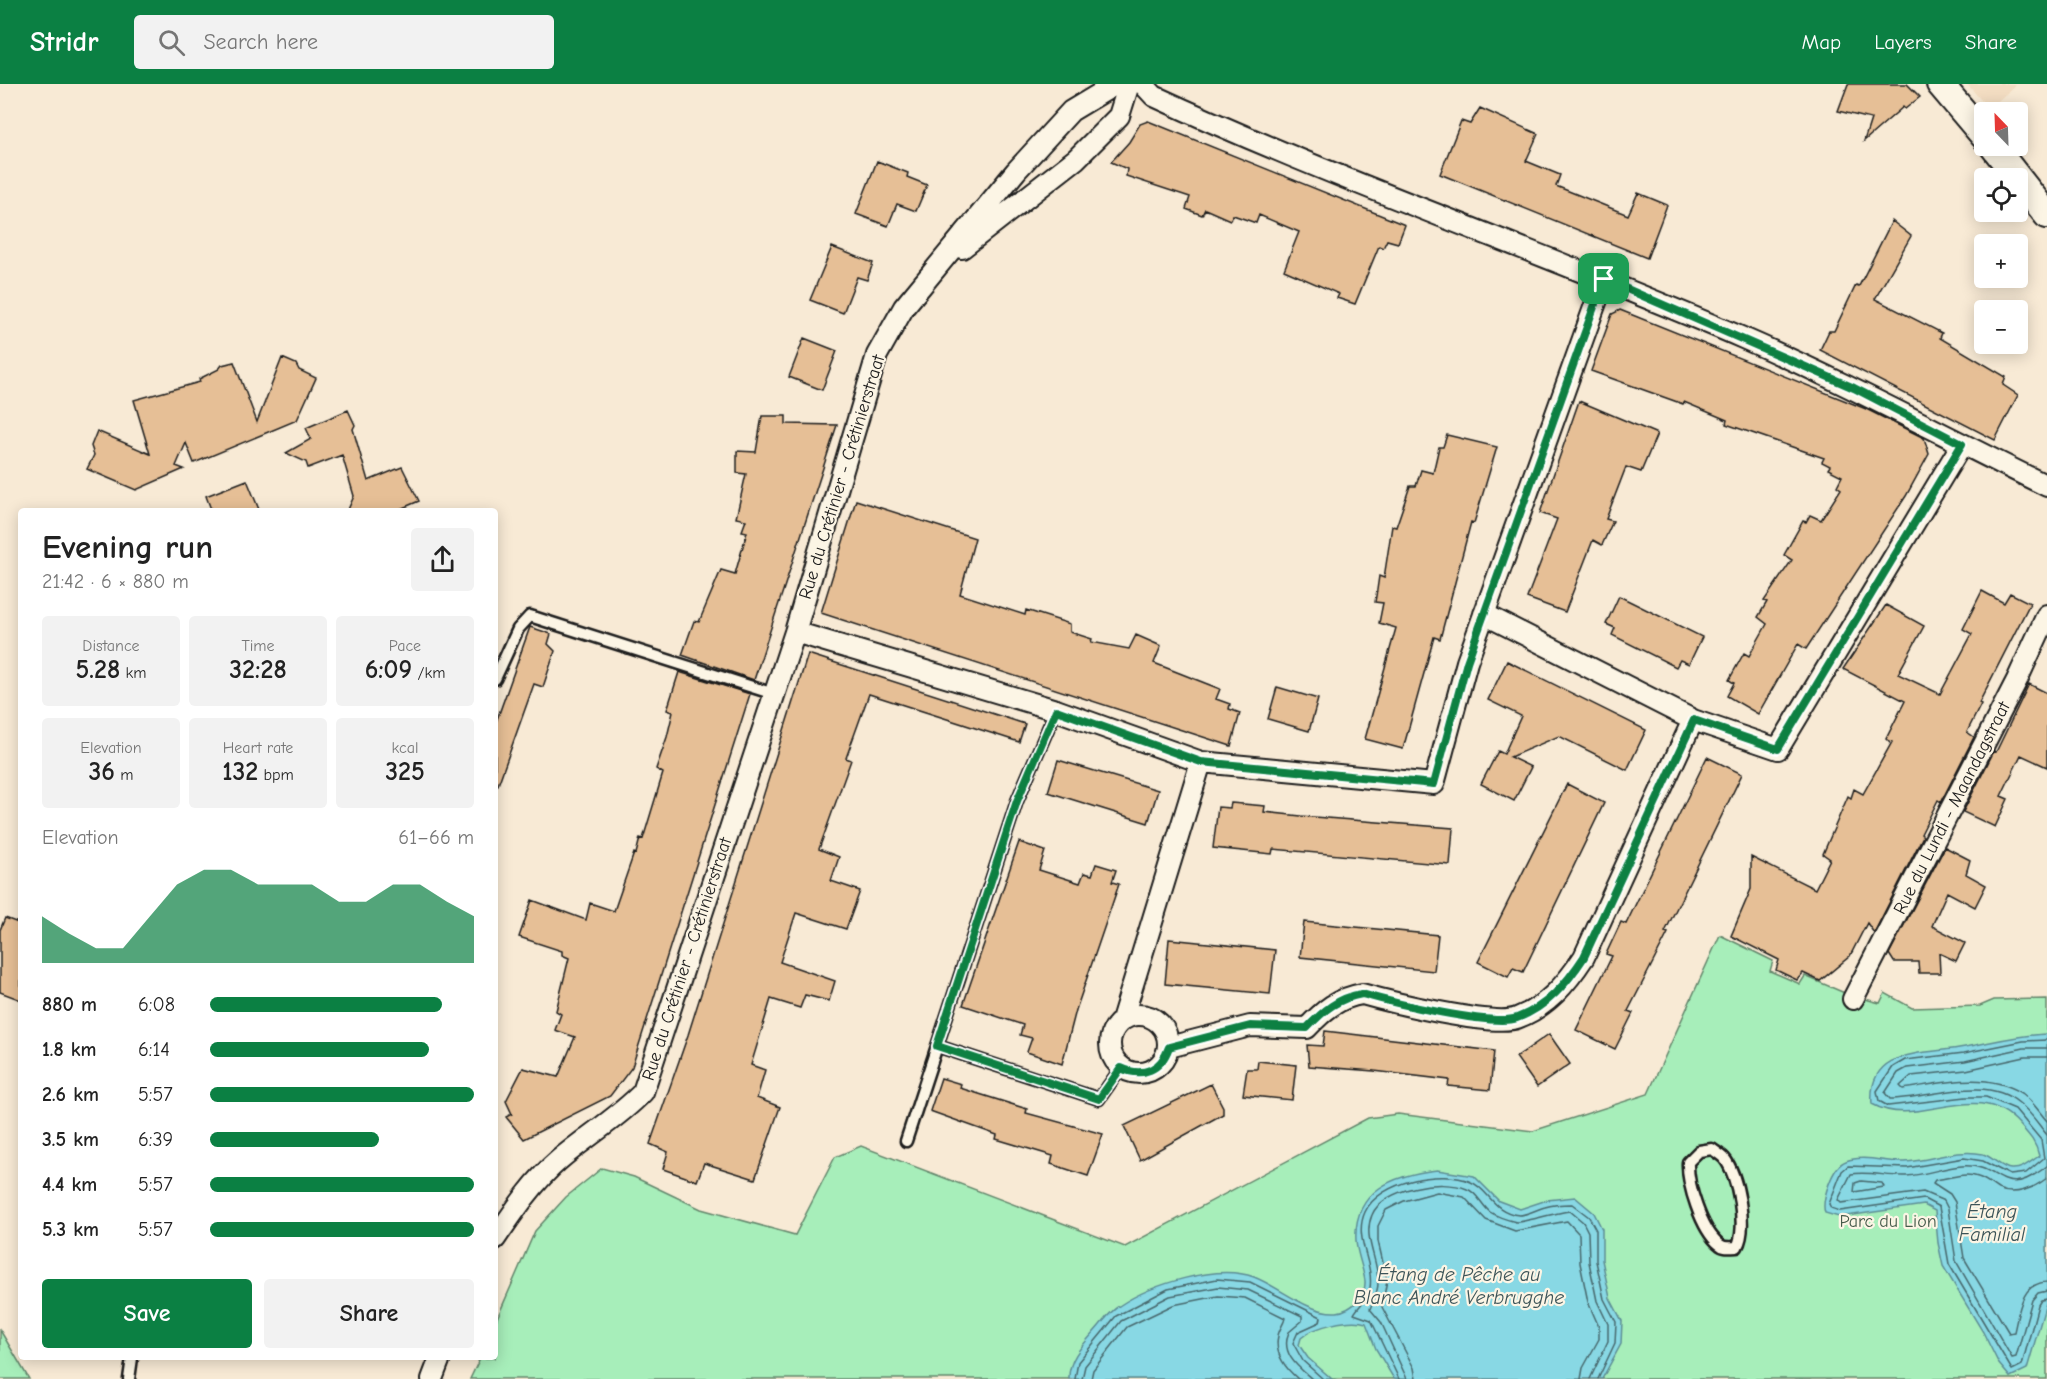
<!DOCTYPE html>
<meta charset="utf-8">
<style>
:root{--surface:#fff;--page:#f2f2f2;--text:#222;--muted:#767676;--accent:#0b8043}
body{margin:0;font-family:"Comic Neue",sans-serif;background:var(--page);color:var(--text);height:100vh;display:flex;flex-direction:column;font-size:22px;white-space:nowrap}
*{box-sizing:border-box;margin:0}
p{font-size:20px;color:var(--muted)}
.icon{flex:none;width:33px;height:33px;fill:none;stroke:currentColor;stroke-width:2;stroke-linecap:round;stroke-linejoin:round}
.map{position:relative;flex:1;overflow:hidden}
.details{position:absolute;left:18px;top:424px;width:480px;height:852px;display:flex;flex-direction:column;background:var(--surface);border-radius:6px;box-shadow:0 3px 15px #0003}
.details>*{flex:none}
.needle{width:39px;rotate:337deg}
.controls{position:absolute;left:1974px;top:18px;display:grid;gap:12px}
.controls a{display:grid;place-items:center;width:54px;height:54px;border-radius:6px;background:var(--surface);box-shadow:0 3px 15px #0003;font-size:30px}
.pin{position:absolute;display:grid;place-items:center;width:51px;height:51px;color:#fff;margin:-26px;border-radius:12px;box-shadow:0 3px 9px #0006}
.round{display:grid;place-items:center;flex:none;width:63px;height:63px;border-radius:6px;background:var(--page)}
.headline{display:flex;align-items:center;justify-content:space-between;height:102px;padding:0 24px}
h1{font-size:33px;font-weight:800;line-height:45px}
.stats{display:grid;grid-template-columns:repeat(3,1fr);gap:9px;height:102px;padding:6px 24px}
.stats div{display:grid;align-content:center;border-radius:6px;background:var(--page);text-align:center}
.stats b{font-size:26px;font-weight:800}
.stats small{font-size:16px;font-weight:400}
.stats p{font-size:16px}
.chart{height:168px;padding:12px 24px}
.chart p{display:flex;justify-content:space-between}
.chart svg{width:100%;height:108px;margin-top:6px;fill:var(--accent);opacity:.7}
.primary-button{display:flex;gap:12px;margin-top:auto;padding:12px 24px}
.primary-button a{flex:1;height:69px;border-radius:6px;background:var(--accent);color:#fff;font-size:24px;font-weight:800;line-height:69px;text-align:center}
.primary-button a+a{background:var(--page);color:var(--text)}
ul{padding:0 24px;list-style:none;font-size:20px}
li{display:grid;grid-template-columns:96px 72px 1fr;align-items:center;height:45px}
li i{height:15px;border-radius:8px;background:var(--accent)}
header{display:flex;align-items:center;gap:36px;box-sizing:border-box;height:84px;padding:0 30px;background:var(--accent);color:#fff}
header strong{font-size:28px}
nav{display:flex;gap:33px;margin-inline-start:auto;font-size:21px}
.search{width:420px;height:54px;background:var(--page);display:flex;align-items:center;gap:15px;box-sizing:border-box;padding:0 21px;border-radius:6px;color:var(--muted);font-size:22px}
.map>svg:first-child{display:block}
.built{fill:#f3ddc2}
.green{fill:#a7eeba;stroke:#62856b;stroke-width:1.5}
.water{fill:#88d8e4;stroke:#5d8d94;stroke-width:1.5}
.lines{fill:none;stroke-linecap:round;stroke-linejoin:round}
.shore{stroke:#47676c;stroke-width:1.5}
.building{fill:#e6bf96;stroke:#1c1c1c;stroke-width:1.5}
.service-casing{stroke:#1c1c1c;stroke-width:15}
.minor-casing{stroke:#1c1c1c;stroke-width:24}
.tertiary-casing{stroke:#1c1c1c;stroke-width:30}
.service{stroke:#fcf5e5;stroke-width:10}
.minor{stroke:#fcf5e5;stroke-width:20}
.tertiary{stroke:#fcf5e5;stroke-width:26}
.route-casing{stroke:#fff;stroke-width:12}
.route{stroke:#0b8043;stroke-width:8}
.labels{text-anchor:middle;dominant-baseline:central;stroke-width:4.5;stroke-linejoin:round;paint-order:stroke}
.street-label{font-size:18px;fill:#1c1c1c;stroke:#fcf5e5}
.park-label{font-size:18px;fill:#465b4b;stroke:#fcf5e5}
.water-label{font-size:20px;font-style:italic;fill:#3c5458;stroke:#fcf5e5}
</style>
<header>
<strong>Stridr</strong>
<div class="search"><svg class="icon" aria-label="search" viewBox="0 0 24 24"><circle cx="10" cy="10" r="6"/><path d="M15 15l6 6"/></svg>Search here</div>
<nav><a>Map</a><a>Layers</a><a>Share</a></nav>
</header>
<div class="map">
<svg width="2047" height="1295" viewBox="0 0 2047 1295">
<rect width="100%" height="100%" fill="#f8ead5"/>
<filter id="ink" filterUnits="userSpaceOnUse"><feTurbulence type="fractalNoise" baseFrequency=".0167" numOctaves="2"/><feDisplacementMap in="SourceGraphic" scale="12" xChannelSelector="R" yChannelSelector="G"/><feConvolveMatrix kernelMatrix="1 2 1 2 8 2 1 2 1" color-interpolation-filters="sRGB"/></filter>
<g filter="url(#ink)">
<path class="built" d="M 1967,0 L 2017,0 L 1989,25 Z"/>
<path class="green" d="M 1720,851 L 1773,877 L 1770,887 L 1800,900 L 1805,892 L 1847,910 L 1880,919 L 1885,909 L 1912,924 L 1980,922 L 1994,916 L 2047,915 L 2047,1295 L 470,1295 L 480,1274 L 495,1274 L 495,1239 L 535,1147 L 566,1113 L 602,1084 L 634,1093 L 701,1125 L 795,1151 L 835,1073 L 861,1062 L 1125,1163 L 1368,1034 L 1398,1030 L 1533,1047 L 1648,1010 Z
M 0,1246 L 29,1295 L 0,1295 Z"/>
<path class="water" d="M 2047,950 L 2047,1216 L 2027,1285 L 2010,1293 L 1999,1280 L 1983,1248 L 1943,1182 L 1938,1159 L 1935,1127 L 1924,1121 L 1839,1133 L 1825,1129 C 1821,1117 1832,1082 1846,1077 C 1864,1070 1887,1079 1905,1078 C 1931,1077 1956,1064 1983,1070 C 1993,1073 2001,1084 2011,1085 C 2022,1086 2030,1078 2039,1072 C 2036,1058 2029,1051 2020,1041 C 1977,991 1919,1047 1872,1020 C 1867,962 1927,971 1965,963 C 1993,958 2018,951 2047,950 Z
M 1437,1086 L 1474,1092 L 1499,1117 L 1520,1125 L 1547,1116 L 1575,1113 L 1594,1129 L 1602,1145 L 1602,1176 L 1610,1214 L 1622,1237 L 1621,1260 L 1602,1295 L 1394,1295 L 1376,1265 L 1366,1239 C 1350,1234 1314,1242 1301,1254 L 1299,1261 L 1308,1274 L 1332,1295 L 1069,1295 C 1068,1273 1087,1257 1100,1241 C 1106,1234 1111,1227 1119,1222 C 1150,1201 1217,1179 1254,1193 C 1280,1203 1308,1230 1337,1228 C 1352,1226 1366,1212 1365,1197 C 1363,1183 1357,1170 1356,1157 C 1353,1106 1394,1091 1437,1086 Z"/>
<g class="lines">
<path class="shore" d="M 2047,956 L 2023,957 L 1964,969 L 1905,976 L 1893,983 L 1877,1007 L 1879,1017 L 1888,1022 L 1966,1013 L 1986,1013 L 2015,1025 L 2041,1056 L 2044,1074 L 2026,1089 L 2010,1091 L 1983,1077 L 1964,1074 L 1907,1084 L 1848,1082 L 1842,1087 L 1829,1120 L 1831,1124 L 1840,1127 L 1924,1115 L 1939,1123 L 1949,1180 L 2012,1286 L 2022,1281 L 2038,1221 L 2041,1216 L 2047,1215
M 2047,964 L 2024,964 L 1965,977 L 1907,984 L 1898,989 L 1885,1009 L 1890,1015 C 1929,1015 1985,990 2019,1019 C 2030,1027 2038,1040 2047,1051
M 2047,973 L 2025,973 L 1966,986 L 1911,992 L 1900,1002 L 1903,1005 C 1943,999 1985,987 2022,1009 C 2032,1016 2039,1028 2047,1037
M 2047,1082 C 2000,1119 2003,1079 1962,1082 C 1944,1083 1926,1091 1907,1092 C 1888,1093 1870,1087 1851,1090 L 1838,1116 L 1841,1119 L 1923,1108 L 1944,1117 L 1948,1125 L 1956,1177 L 2012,1274 L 2016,1273 L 2032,1216 L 2038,1209 L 2047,1207
M 2047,1094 C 2034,1104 2015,1113 1998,1105 C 1991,1101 1986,1095 1978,1093 C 1965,1088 1949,1094 1935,1096 L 1933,1099 L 1950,1110 L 1955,1118 L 1964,1174 L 2009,1249 L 2014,1248 C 2019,1227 2021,1199 2047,1198
M 1861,1097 L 1882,1099 L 1884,1103 L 1854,1108 L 1855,1099 Z
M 1075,1295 L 1078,1278 L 1116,1232 L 1168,1205 L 1217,1195 L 1250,1198 L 1321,1233 L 1320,1238 L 1298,1248 L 1293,1259 L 1303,1277 L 1323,1295
M 1082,1295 L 1085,1282 L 1121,1237 L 1170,1212 L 1218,1203 L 1248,1206 L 1302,1232 L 1302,1237 L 1289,1248 C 1280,1269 1297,1282 1312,1295
M 1091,1295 L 1093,1286 L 1127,1243 L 1173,1221 L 1218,1212 L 1245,1214 L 1285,1234 C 1284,1240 1279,1245 1278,1252 C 1274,1269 1285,1284 1298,1295
M 1399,1295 L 1371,1236 L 1354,1230 C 1359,1221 1368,1216 1370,1204 C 1374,1178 1353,1154 1365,1128 C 1379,1097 1442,1085 1471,1098 C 1489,1105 1492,1128 1519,1131 C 1527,1131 1537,1125 1545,1123 C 1554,1120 1563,1120 1572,1120 L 1589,1133 L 1596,1146 L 1596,1177 L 1604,1215 L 1616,1238 L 1615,1259 L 1598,1295
M 1407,1295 L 1381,1238 L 1370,1225 C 1373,1216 1378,1209 1378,1199 C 1379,1176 1362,1154 1372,1131 C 1383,1104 1442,1094 1467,1105 C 1477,1108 1482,1122 1490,1128 C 1496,1132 1508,1136 1516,1138 C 1523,1139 1557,1128 1570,1127 L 1583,1138 L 1588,1148 L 1589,1178 L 1597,1217 L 1608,1240 L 1608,1257 L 1590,1295
M 1416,1295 L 1414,1284 L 1382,1223 L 1387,1196 L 1378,1157 L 1378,1142 L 1386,1126 L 1404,1117 L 1437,1108 L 1464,1113 L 1486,1136 L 1515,1147 L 1567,1137 L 1579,1150 L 1580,1179 L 1588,1218 L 1599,1243 L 1599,1255 L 1583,1284 L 1581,1295"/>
</g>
<path class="building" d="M 1848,0 L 1907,0 L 1920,13 L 1905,25 L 1903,23 L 1864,57 L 1871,35 L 1838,27 Z
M 1480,24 L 1538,50 L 1526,77 L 1560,91 L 1556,102 L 1628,131 L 1638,109 L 1667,121 L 1647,174 L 1440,90 L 1461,37 L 1470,40 Z
M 1148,37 L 1405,141 L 1398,159 L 1387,156 L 1383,164 L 1379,162 L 1355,220 L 1337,214 L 1339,210 L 1284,186 L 1299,148 L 1259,131 L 1256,139 L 1233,131 L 1230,136 L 1205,125 L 1202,131 L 1186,125 L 1190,113 L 1126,92 L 1127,85 L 1111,78 L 1129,58 L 1140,40 Z
M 877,77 L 908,89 L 907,93 L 927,101 L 916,127 L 897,120 L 888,142 L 856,130 Z
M 1892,137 L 1911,152 L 1875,215 L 1942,249 L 1940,254 L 2006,293 L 2003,301 L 2018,311 L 1995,356 L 1820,266 L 1829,247 L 1834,247 L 1856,201 L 1859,202 Z
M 832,163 L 873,179 L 867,196 L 857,193 L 843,229 L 810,216 Z
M 1620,226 L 1866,325 L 1924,354 L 1929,370 L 1906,412 L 1806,565 L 1798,560 L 1758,630 L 1727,612 L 1734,599 L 1729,596 L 1744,569 L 1749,572 L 1767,540 L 1758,533 L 1767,518 L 1764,517 L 1792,476 L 1784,471 L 1803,437 L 1806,438 L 1810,431 L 1821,436 L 1841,405 L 1837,402 L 1842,392 L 1828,385 L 1830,382 L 1822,378 L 1824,374 L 1726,340 L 1727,336 L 1684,318 L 1683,320 L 1591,287 L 1612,230 Z
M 804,254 L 837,267 L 822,306 L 789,293 Z
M 282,274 L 296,280 L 299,286 L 316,294 L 297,336 L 194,379 L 186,359 L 176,382 L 184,385 L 136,406 L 87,385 L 94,371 L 91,362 L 97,347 L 150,370 L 134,316 L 200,298 L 199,295 L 219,285 L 222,281 L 234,278 L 257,338 Z
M 1579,317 L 1657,350 L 1641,388 L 1626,383 L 1606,435 L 1613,437 L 1602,461 L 1593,456 L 1565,528 L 1527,514 L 1557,435 L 1540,429 Z
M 348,326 L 355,341 L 353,345 L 368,397 L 402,383 L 419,417 L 393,428 L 347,428 L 354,412 L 342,371 L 308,384 L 306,378 L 286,369 L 311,355 L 306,344 Z
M 762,332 L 786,332 L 786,340 L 837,341 L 754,596 L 682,571 L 694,537 L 699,538 L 721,486 L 735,490 L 747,448 L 742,447 L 746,436 L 736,434 L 746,390 L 737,389 L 737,367 L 756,368 Z
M 1447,351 L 1497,363 L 1474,439 L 1471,438 L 1440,555 L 1434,553 L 1403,665 L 1365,655 L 1396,544 L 1379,539 L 1383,519 L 1375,518 L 1377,506 L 1379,492 L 1384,494 L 1392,442 L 1396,443 L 1410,402 L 1416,402 L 1421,386 L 1433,389 L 1439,363 L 1443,363 Z
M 247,396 L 260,428 L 212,428 L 206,412 Z
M 856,416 L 975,454 L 960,510 L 1025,531 L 1026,526 L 1070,540 L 1070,548 L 1092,555 L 1091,558 L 1129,565 L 1136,551 L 1161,562 L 1154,579 L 1220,605 L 1216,615 L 1230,620 L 1229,625 L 1240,629 L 1231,662 L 821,529 Z
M 1982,507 L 2004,519 L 2010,509 L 2030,519 L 1979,619 L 1981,620 L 1967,648 L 1974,653 L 1941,718 L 1938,716 L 1921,750 L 1923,752 L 1874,849 L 1867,839 L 1850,872 L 1820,897 L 1803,889 L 1797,896 L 1776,886 L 1779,876 L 1731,852 L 1751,805 L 1751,773 L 1815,805 L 1830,775 L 1823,770 L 1848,712 L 1851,714 L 1854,705 L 1863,710 L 1892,658 L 1886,655 L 1905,617 L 1843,585 L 1886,521 L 1924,542 L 1898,590 L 1940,610 L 1972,550 L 1963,545 Z
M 1619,512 L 1702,553 L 1689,580 L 1680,576 L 1676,583 L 1612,551 L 1615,544 L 1606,540 Z
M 530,543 L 551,550 L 548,560 L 555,567 L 543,603 L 534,600 L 498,701 L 495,701 L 495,641 Z
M 808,570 L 1025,640 L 1019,658 L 869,610 L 846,674 L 851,676 L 819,765 L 839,773 L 831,797 L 860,807 L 846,845 L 796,829 L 780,878 L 835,897 L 829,917 L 805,911 L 800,924 L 771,915 L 751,981 L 765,986 L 757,1014 L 780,1023 L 755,1095 L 704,1079 L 697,1097 L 663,1085 L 668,1068 L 650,1060 L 688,951 Z
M 1507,577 L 1646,646 L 1627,686 L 1559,652 L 1510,673 L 1531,683 L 1514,717 L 1481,700 L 1498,667 L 1504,670 L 1521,632 L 1488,616 Z
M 679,588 L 750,610 L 632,983 L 610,1012 L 524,1055 L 506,1033 L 512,1030 L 506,1017 L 523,984 L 558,993 L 575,953 L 555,946 L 561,930 L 556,927 L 569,874 L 562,871 L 562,867 L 519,853 L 532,816 L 586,836 L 590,819 L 614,827 L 634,769 L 636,770 L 640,754 L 643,755 L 663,689 L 656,685 L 667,653 L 673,628 L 667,626 Z
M 2029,600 L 2047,609 L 2047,683 L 2021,671 L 2001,712 L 2008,715 L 1995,743 L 1963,728 L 1994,667 L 1996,668 Z
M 1277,603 L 1318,615 L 1309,647 L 1268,635 Z
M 1707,673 L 1742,690 L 1665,848 L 1668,849 L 1628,927 L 1633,929 L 1615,965 L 1576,946 L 1612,872 L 1606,870 L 1621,838 L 1626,840 Z
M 1058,676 L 1158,706 L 1148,739 L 1048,708 Z
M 1567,700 L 1604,719 L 1523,888 L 1513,884 L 1508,893 L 1478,878 Z
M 1231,719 L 1265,722 L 1264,728 L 1301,732 L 1453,744 L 1450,781 L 1273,765 L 1272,770 L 1213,764 L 1218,723 L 1230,724 Z
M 1019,758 L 1045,767 L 1039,786 L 1080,799 L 1084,789 L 1092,791 L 1096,780 L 1116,786 L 1112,798 L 1119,800 L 1076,926 L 1062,980 L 1027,968 L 1032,954 L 1020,951 L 1023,941 L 963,921 Z
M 1945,763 L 1970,776 L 1966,790 L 1986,801 L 1975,823 L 1947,808 L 1932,842 L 1965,859 L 1956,877 L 1939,869 L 1940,889 L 1919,889 L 1918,878 L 1894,878 L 1889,870 Z
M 5,834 L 21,840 L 21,916 L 0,908 L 0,846 Z
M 1304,838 L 1438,851 L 1434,887 L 1300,873 Z
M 1169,855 L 1275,866 L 1270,910 L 1165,900 Z
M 1325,947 L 1494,967 L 1490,1006 L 1448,1002 L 1449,996 L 1374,987 L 1309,982 L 1307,961 L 1323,962 Z
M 1549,950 L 1570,980 L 1537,1003 L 1516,973 Z
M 1258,977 L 1296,981 L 1292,1016 L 1243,1011 L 1247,985 L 1257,985 Z
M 941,994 L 961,1000 L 960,1004 L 1027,1025 L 1026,1029 L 1103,1050 L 1088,1092 L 1051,1080 L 1053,1072 L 996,1055 L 997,1051 L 930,1027 Z
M 1211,1000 L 1223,1023 L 1223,1030 L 1140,1076 L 1124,1042 Z"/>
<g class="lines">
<defs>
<path id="service" d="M 495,595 L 518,545 L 530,532 L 774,610
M 937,962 L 1099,1015 L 1121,984
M 906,1057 L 1017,717 L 1056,626
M 1712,1065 C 1716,1068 1721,1071 1724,1074 C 1738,1090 1748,1145 1737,1163 C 1730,1163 1724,1165 1719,1160 C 1701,1145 1687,1100 1688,1078 L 1699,1067 Z
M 129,1295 L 132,1274"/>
<path id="minor" d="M 1143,0 L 1154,12 C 1347,101 1548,170 1743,254 C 1847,299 1946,353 2047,402
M 962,164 L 1076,75 L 1119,32 L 1129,0
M 1484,530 L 1693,636 L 1778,665 L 1962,360
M 795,548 L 1056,626 L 1201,678 L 1434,700 L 1467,578 L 1604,196
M 1853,915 L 2017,596 L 2047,531
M1110 960a29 29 0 1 1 58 0a29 29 0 1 1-58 0Z
M 1122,936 L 1201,678
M 1169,963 L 1250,942 L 1307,944 C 1324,926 1338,914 1362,910 C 1390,918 1493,943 1517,934 C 1547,923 1567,899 1584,873 L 1693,636
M 495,1155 C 514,1127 534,1097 560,1075 C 587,1052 618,1034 643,1008 L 795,548 L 877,271 L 904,223 L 1016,87 L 1071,27 L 1116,0
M 432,1295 L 440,1274"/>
<path id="tertiary" d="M 1940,0 L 1984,52
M 1993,62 L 2047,131"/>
</defs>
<use href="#service" class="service-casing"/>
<use href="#minor" class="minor-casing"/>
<use href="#tertiary" class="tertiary-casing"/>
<use href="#service" class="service"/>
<use href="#minor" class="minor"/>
<use href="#tertiary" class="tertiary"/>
</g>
</g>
<g class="lines" filter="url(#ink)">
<defs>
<path id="route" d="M 1604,195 L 1854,304 L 1962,360 L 1778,665 L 1694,636 L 1584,873 C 1567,899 1547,923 1517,934 C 1493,943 1390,918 1362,910 C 1338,914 1324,926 1307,944 L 1250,942 L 1169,963 C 1161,986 1143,994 1121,984 L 1099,1015 L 937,962 L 1017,717 L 1056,626 L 1201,678 L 1434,700 L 1467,578 Z"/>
</defs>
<use href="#route" class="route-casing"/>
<use href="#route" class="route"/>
</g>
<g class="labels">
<g class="street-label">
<text transform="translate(842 393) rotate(-73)">Rue du Crétinier - Crétinierstraat</text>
<text transform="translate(1952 724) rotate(-63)">Rue du Lundi - Maandagstraat</text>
<text transform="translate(687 875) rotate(-72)">Rue du Crétinier - Crétinierstraat</text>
</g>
<g class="park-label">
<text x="1888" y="1137">Parc du Lion</text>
</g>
<g class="water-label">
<text x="1992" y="1127">Étang<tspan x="1992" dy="23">Familial</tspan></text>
<text x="1459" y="1190">Étang de Pêche au<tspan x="1459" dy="23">Blanc André Verbrugghe</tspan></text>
</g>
</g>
</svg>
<div class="controls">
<a><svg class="needle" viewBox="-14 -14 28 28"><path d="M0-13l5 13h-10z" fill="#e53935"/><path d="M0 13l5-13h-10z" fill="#767676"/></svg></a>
<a><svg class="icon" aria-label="locate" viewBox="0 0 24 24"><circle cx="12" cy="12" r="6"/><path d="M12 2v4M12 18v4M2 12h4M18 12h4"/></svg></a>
<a>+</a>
<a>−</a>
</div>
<div class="pin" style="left:1604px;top:195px;background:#1e9e55"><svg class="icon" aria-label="arrive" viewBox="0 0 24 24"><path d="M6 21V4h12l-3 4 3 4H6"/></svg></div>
<section class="details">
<div class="headline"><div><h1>Evening run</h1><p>21:42 · 6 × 880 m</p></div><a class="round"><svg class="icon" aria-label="share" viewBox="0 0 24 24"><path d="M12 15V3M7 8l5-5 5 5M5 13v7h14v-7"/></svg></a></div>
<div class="stats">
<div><p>Distance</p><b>5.28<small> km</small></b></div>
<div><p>Time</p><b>32:28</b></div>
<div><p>Pace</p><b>6:09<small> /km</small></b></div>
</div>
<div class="stats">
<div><p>Elevation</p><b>36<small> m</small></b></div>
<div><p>Heart rate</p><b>132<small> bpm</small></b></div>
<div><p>kcal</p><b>325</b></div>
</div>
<div class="chart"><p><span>Elevation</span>61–66 m</p>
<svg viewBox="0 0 160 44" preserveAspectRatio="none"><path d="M0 44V25L10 32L20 38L30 38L40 25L50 12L60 6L70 6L80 12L90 12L100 12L110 19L120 19L130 12L140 12L150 19L160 25V44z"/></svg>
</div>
<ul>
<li><b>880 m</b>6:08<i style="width:88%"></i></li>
<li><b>1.8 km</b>6:14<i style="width:83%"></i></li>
<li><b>2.6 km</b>5:57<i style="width:100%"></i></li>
<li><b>3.5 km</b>6:39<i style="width:64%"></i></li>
<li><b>4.4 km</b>5:57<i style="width:100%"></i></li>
<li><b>5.3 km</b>5:57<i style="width:100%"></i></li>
</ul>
<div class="primary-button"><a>Save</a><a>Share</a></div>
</section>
</div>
